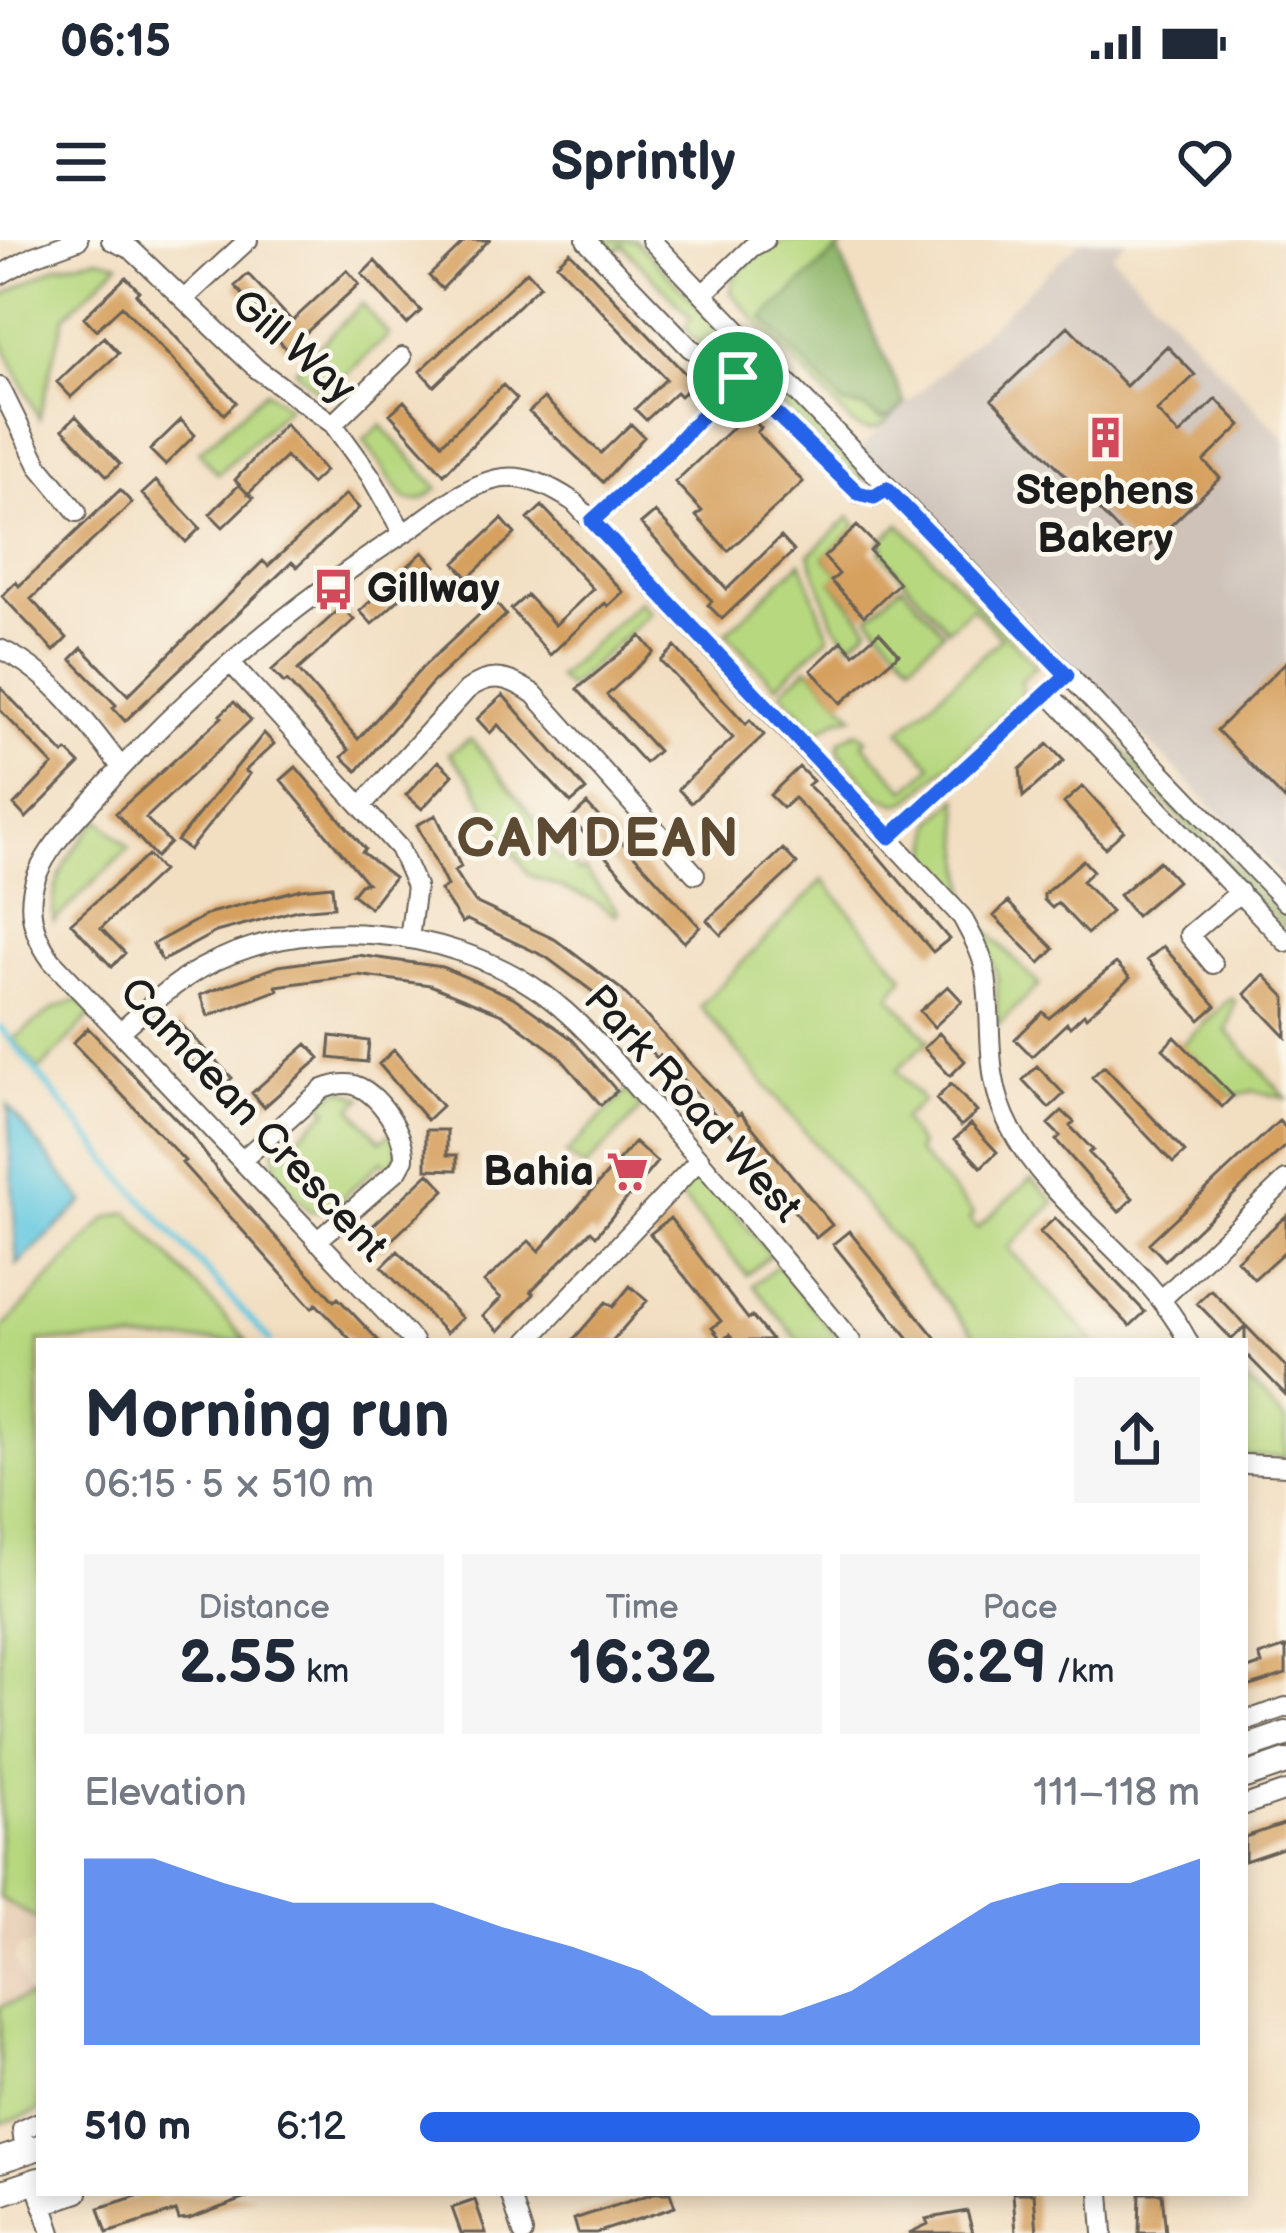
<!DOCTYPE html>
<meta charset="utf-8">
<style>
:root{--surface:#fff;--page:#f6f6f7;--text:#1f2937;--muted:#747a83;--accent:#2563eb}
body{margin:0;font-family:"Balsamiq Sans",sans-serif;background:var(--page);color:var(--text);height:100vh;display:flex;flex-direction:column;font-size:45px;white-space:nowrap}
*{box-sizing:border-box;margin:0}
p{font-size:39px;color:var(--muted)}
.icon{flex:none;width:66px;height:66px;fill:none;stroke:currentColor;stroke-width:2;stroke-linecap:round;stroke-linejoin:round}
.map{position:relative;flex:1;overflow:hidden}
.sheet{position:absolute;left:36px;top:1098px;width:1212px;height:858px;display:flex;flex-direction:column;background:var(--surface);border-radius:0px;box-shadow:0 6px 18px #0003}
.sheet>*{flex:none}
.pin{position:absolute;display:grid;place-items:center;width:102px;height:102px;color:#fff;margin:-51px;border:6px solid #fff;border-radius:50%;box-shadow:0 3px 12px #0007}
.round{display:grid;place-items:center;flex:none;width:126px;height:126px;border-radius:0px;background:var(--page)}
.headline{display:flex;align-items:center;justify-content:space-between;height:204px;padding:0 48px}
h1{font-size:66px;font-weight:700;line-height:90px}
.stats{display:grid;grid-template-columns:repeat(3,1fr);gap:18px;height:204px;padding:12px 48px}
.stats div{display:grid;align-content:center;border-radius:0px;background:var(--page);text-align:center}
.stats b{font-size:60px;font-weight:700}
.stats small{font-size:33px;font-weight:400}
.stats p{font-size:33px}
.chart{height:336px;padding:24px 48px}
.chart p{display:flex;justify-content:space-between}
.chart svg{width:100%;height:216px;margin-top:12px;fill:var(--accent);opacity:.7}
ul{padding:0 48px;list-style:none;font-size:39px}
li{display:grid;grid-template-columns:192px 144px 1fr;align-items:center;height:90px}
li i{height:30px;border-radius:15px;background:var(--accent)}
.status{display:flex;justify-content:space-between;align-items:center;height:84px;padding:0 60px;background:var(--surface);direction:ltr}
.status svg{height:33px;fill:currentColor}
header{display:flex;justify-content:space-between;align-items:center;height:156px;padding:0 48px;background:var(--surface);font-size:54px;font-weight:700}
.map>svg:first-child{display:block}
.built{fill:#e8cfb6}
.industrial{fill:#cec2b9}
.green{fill:#b8d880;stroke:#6a7a4e;stroke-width:3}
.forest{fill:#92b86e;stroke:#576a45;stroke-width:3}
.water{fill:#62c7df;stroke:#3f727e;stroke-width:3}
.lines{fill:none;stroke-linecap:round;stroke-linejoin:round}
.stream{stroke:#62c7df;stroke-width:6}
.building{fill:#d6a05e}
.street-casing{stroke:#676056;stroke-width:22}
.secondary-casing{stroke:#676056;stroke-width:28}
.street{stroke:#fff;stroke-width:18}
.secondary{stroke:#fff;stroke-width:24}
.route-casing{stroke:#fff;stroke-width:24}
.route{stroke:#2563eb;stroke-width:15}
.labels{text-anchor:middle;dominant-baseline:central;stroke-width:9;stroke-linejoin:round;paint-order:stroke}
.street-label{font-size:42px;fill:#1c1c1c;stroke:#fbf7ec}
.poi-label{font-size:42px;font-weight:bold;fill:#1c1c1c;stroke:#fbf7ec}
.district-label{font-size:54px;font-weight:bold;letter-spacing:3px;fill:#5d4a33;stroke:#fbf7ec}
</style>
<div class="status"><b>06:15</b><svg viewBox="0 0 49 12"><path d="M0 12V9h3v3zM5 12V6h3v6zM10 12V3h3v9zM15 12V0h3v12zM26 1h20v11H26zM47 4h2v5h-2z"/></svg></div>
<header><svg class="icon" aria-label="menu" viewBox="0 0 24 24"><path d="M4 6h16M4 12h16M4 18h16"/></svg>Sprintly<svg class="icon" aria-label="heart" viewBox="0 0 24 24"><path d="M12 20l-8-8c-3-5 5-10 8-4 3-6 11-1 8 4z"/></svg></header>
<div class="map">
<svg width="1286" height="1993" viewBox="0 0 1286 1993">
<rect width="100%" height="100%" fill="#fbf7ec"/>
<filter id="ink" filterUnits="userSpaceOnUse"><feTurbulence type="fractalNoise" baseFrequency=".00833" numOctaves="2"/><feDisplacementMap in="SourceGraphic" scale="24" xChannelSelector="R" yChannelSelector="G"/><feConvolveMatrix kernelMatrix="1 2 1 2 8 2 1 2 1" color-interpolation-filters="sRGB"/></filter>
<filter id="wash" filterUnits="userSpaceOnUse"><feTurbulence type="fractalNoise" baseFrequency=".004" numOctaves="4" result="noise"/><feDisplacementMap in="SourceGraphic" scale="48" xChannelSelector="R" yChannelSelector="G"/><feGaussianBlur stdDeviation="2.7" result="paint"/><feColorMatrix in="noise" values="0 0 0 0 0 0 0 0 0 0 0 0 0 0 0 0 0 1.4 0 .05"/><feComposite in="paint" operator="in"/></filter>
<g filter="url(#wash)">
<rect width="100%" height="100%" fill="#f2dec1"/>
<path class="built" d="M 0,1658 L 39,1680 L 39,1703 L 19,1708 L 15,1720 L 39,1782 L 39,1871 L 0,1884 Z"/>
<path class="industrial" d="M 1082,0 L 1127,0 L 1112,15 L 1286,200 L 1286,641 L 859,209 Z"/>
<path class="green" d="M 598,0 L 635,0 L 865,239 L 862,242 L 846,231 L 748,133 L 700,105 L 685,88 L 691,77 L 622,5 L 613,14 Z
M 783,0 L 849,0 L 764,79 L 863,167 L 880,179 L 893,176 C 880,189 870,194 853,185 L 731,53 C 732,24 759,11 783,0 Z
M 97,18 L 119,23 L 64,77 L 39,178 L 0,98 L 0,57 L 57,26 Z
M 362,64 L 389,95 L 341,139 L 349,150 L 340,157 L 320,154 L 295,130 Z
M 266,151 L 288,167 L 218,234 L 199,212 Z
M 381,185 L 438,248 C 425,258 418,266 403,257 L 364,200 Z
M 850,277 L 857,286 L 824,317 L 839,334 L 832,342 L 869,387 L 851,404 L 834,384 L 809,315 Z
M 900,284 L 1036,426 L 1022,440 L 1021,457 L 911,559 L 899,564 L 877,555 L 838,511 L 840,501 L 857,491 L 867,499 L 863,504 L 906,550 L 932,526 L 900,491 L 1001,398 L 972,367 L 948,389 L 880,312 L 884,307 L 879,302 Z
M 801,322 L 829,396 L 776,446 L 726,393 Z
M 902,345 L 944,392 L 911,422 L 869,376 Z
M 640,361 L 650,373 L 568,448 L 557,437 Z
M 808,427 L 854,476 L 838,479 L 819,491 L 781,451 Z
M 1083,468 L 1286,681 L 1286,690 L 1077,469 Z
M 471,499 L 544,591 L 540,600 L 561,621 L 566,618 L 579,632 L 584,629 L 618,671 L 615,675 L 593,660 L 529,635 L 496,586 L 473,542 L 449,513 Z
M 958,558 L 967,657 L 930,617 L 933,582 Z
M 99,579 L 129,608 L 54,681 C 49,638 72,610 99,579 Z
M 823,640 L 904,736 L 890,756 L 929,800 L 897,830 L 923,861 L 902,879 L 920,906 L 916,911 L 974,974 L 969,979 L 977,988 L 1031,939 L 1055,962 L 1008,1008 L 1094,1101 L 979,1101 L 700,766 Z
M 979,683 L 1039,745 L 997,786 L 997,736 Z
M 1231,758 L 1235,761 L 1227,791 L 1286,858 L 1253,851 L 1233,856 L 1182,805 Z
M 78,760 L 92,774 L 40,830 L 13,799 L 55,768 Z
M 342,849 L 363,858 L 352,868 L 381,901 L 392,892 L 398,914 L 390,929 L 382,921 L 342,958 L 349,967 L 344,972 L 310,971 L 275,932 L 275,899 L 282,893 L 291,903 L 328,870 L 320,861 Z
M 628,850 L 641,869 L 585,928 L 566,914 Z
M 691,937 L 706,937 L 770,1015 L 747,1035 L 677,952 Z
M 128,972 L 247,1101 L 39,1101 L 39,1680 L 0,1658 L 0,1091 L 107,978 Z
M 778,1025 L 840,1101 L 799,1101 L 753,1045 Z
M 1245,1139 L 1286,1182 L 1286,1217 L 1245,1216 Z
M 29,1756 L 39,1782 L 39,1871 L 0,1884 L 0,1767 Z"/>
<path class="forest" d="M 838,10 L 905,164 L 893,176 L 880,179 L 863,167 L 844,165 L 763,78 Z"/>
<path class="water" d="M 8,866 L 84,962 L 17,1025 Z"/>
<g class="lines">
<path class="stream" d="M 1,788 L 121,936 L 270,1101"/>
</g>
<g id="blocks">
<path class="building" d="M 466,0 L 489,0 L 442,49 L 429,36 Z
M 570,12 L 694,143 L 680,156 L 676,152 L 646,180 L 635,169 L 666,139 L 557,24 Z
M 375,21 L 421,71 L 407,84 L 362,34 Z
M 347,30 L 359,44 L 287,110 L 275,96 L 278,93 L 235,46 L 248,34 L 292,81 Z
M 527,31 L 540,45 L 434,146 L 420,131 Z
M 126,37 L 139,51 L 136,54 L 236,162 L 224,174 L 122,66 L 96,90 L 84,77 Z
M 1068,86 L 1126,146 L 1167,106 L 1195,135 L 1157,171 L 1179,195 L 1216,159 L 1241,185 L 1204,221 L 1220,238 L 1141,314 L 992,159 Z
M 104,97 L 119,113 L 71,157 L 57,142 Z
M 503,145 L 517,159 L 444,234 L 390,174 L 404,161 L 442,203 Z
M 544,158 L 601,213 L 631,184 L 644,197 L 603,242 L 529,172 Z
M 747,174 L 761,188 L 757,192 L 803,242 L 728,311 L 696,276 L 702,271 L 675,242 Z
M 76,176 L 120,224 L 107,236 L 63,189 Z
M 181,180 L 195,195 L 165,225 L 150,210 Z
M 285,184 L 325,231 L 311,244 L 286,217 L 248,254 L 235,240 Z
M 156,241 L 200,288 L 186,302 L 142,254 Z
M 239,245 L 253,258 L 223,287 L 210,274 Z
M 120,250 L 132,263 L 31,359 L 67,398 L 54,411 L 2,356 L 16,342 L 19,346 Z
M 346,254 L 359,268 L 297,327 L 292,322 L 125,481 L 113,468 L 116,465 L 71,419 L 82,408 L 128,455 L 263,321 L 268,326 Z
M 542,266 L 623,352 L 608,366 L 605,363 L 550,415 L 511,369 L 527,355 L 555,385 L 593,349 L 528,279 Z
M 655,272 L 727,349 L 781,297 L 794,311 L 722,379 L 708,365 L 712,361 L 641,284 Z
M 502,279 L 515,294 L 468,338 L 455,323 Z
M 857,286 L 876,305 L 870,311 L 899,343 L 864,376 L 831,341 L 839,334 L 824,317 Z
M 423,312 L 436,326 L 372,384 L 360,371 Z
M 494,361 L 506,375 L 432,443 L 357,531 L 342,517 L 349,510 L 287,441 L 284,443 L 272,430 L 342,367 L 354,380 L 298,430 L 358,499 L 422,428 Z
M 879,392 L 899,414 L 841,463 L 811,430 L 842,401 L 854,414 Z
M 641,396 L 654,412 L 607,455 L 658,511 L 645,523 L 577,449 Z
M 675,407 L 746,484 L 750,480 L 764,495 L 691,563 L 678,549 L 733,498 L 661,421 Z
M 1286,422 L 1286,561 L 1217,490 Z
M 0,447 L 64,514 L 67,511 L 80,524 L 26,578 L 14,565 L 53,525 L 0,470 Z
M 503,455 L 586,550 L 571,563 L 498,485 L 490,493 L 477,479 Z
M 234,462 L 251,480 L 146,578 L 170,603 L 156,617 L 116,573 L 222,477 L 220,475 Z
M 264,493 L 274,504 L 245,531 L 250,534 L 189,610 L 177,601 Z
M 1048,504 L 1064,521 L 1023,557 L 1020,529 Z
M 438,521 L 453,535 L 422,569 L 406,555 Z
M 296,527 L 365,609 L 362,612 L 394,637 L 370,668 L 352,654 L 360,644 L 367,643 L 281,540 Z
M 799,527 L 813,541 L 808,545 L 868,604 L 949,699 L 933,712 L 840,604 L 794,558 L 783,568 L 770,555 Z
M 1083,546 L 1124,591 L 1105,608 L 1064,563 Z
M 587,564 L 700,687 L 684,702 L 571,579 Z
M 436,575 L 461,627 L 454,631 L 475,662 L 556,700 L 621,749 L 738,875 L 741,873 L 832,985 L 816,998 L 714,873 L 660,815 L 657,818 L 613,772 L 616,769 L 546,717 L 467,680 L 462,683 L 440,650 L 447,646 L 417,585 Z
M 783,609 L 797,624 L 721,695 L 707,680 Z
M 148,615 L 162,631 L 101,688 L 125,713 L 112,727 L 71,683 Z
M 1083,620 L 1093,631 L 1082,641 L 1111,672 L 1087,694 L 1058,663 L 1052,668 L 1044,660 L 1044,654 Z
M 1159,621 L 1177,641 L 1136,676 L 1119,655 Z
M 332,646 L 334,667 L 297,670 L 216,692 L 162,721 L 153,704 L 210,673 L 301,649 Z
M 1008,662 L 1054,709 L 1040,723 L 994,676 Z
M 1163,706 L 1216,766 L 1200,780 L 1147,720 Z
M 358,715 L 442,727 L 513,757 L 572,799 L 617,851 L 601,865 L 558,815 L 502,774 L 430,745 L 358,735 L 276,746 L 278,750 L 208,776 L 200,755 L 278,726 Z
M 1116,723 L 1130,738 L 1086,777 L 1084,774 L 1070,787 L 1067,783 L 1032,816 L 1015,799 L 1043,772 L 1049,778 Z
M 1264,735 L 1286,758 L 1286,797 L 1245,754 Z
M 948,746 L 962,761 L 934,787 L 920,771 Z
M 179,782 L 232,838 L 219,850 L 166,795 Z
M 88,788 L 192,896 L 225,941 L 334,1061 L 338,1058 L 379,1101 L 352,1101 L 316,1064 L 312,1068 L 182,923 L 185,921 L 73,803 Z
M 939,793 L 965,821 L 950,836 L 924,808 Z
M 331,796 L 369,801 L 367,822 L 329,818 Z
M 1175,797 L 1233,856 L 1222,867 L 1163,809 Z
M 307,804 L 320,818 L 264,867 L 252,853 Z
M 394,810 L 442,866 L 427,880 L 379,824 Z
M 1037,826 L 1064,854 L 1049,868 L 1023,840 Z
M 1104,826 L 1185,912 L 1173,923 L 1092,837 Z
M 951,844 L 977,872 L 961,886 L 936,859 Z
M 1062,871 L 1074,882 L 1070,886 L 1093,910 L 1089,913 L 1133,958 L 1119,972 L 1056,900 L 1060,896 L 1048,884 Z
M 1279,881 L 1286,888 L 1286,905 L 1165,1020 L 1149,1003 Z
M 971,884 L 997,912 L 981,927 L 955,899 Z
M 426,890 L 447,890 L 447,915 L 457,915 L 457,930 L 426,929 Z
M 635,902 L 657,922 L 596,996 L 591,991 L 531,1051 L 534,1054 L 499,1091 L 483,1076 L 501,1058 L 484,1042 L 529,1001 L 539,1011 Z
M 429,933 L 445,950 L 381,1010 L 365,993 Z
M 1286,976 L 1286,1010 L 1254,1039 L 1237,1020 Z
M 670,978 L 748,1079 L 752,1076 L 772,1101 L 734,1101 L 729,1095 L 722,1101 L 712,1088 L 721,1081 L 650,994 Z
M 1055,978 L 1145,1072 L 1130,1086 L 1040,992 Z
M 849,991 L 882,1032 L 938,1101 L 911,1101 L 890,1075 L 833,1004 Z
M 398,1011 L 462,1078 L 446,1093 L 382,1027 Z
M 630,1046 L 647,1061 L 612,1101 L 572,1101 L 606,1062 L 613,1067 Z
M 1211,1050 L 1286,1127 L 1286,1155 L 1245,1113 L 1245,1086 L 1232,1099 L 1197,1063 Z
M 1286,1407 L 1286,1434 L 1245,1448 L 1245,1430 L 1262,1424 L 1259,1416 Z
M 1286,1583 L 1286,1607 L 1245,1621 L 1245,1597 Z
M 146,1953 L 157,1953 L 159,1958 L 173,1953 L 255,1955 L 189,1979 L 179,1980 L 176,1971 L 107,1993 L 99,1968 Z
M 654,1953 L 670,1953 L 675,1967 L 596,1993 L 578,1993 L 574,1979 Z
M 1013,1953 L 1034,1953 L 1037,1993 L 1016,1993 Z
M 1140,1953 L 1162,1953 L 1166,1993 L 1139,1993 Z
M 475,1960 L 486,1993 L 461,1993 L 452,1968 Z
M 967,1971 L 973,1993 L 909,1993 L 928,1984 L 926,1979 Z"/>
</g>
</g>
<g filter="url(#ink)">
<use href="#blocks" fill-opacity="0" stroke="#676056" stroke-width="3"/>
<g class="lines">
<defs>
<path id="street" d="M 111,0 L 132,10 L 257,129 L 333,184 L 370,235 L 403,293
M 586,0 L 690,108 L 738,137 L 858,253 L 874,257 L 887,249
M 651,0 L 1286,662
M 0,35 L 34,16 L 78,0
M 703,54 L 752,7 L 765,0
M 184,59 L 248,0
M 0,147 L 39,226 L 77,272
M 333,184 L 402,117
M 592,281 L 667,213 L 738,137
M 0,409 C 52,432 87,483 121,527
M 231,423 L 399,608 L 416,646 L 409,699
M 1048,453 L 1286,702
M 362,565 L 467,450 C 492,431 510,438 534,454 L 695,634
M 890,597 L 1055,446
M 1213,724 L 1189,695 L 1240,652
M 121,791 C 146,769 171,745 200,729 C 301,672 448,686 541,752 C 583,782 616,824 650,863 C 719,941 785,1021 851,1101
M 242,920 L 323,849 C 333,845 343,842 354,845 C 379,853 405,893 404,919 L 398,930 L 317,1001
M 1161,1060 L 1286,940
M 413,1101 L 52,721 C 33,695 25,666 37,635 C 49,606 71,585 91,562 C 183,455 292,365 410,289 C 436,271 466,246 497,239 C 525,233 552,247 574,262 L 962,677 C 972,696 983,714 986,736 C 994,792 983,836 1011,889 C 1055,971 1145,1019 1188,1101
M 528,1101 L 700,919
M 1245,1224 L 1286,1226
M 1245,1481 L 1286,1467
M 1245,1565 L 1286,1551
M 25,1912 L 22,1890 L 39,1882
M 35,1941 L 52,1993
M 510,1953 L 523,1993
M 1100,1953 L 1103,1993
M 43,1965 L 78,1953"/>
<path id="secondary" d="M 1245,1508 L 1286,1494
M 1245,1536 L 1286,1522
M 0,1920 L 39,1907
M 0,1953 L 39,1940"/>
</defs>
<use href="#street" class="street-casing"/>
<use href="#secondary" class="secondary-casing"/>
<use href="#street" class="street"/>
<use href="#secondary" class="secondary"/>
</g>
</g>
<g class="lines" filter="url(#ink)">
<defs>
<path id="route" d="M 738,137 L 858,253 L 874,257 L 887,249 L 1067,435 L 890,597 L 592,281 L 667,213 Z"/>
</defs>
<use href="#route" class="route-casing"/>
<use href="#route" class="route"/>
</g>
<defs>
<symbol id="building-bare" viewBox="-9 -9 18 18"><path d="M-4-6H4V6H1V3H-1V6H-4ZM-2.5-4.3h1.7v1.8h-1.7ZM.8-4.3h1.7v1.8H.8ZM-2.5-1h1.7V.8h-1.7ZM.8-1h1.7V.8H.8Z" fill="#d1495b" stroke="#fbf7ec" stroke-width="2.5" paint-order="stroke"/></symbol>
<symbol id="bus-bare" viewBox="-9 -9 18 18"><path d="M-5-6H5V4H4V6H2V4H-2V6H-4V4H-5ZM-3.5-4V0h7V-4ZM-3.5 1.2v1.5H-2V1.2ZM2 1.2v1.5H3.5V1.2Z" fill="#d1495b" stroke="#fbf7ec" stroke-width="2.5" paint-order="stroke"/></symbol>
<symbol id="supermarket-bare" viewBox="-9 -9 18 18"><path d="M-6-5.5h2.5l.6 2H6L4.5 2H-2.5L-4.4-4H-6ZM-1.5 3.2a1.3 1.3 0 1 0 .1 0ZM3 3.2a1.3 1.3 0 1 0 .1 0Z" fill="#d1495b" stroke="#fbf7ec" stroke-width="2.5" paint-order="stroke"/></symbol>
</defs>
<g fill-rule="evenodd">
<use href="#building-bare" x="1076" y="168" width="59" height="59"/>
<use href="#bus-bare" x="304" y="320" width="59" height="59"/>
<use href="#supermarket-bare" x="598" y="902" width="59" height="59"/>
</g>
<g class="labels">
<g class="street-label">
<text transform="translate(293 107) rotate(41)">Gill Way</text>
<text transform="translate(692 864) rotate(48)">Park Road West</text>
<text transform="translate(253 880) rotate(47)">Camdean Crescent</text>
</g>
<g class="poi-label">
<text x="1105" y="251">Stephens<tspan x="1105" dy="48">Bakery</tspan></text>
<text x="367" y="349" text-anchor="start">Gillway</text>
<text x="594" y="932" text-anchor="end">Bahia</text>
</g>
<g class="district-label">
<text x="599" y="599">CAMDEAN</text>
</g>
</g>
</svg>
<div class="pin" style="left:738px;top:137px;background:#1e9e55"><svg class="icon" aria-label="arrive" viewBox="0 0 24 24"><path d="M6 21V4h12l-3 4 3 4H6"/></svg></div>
<section class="sheet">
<div class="headline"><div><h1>Morning run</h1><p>06:15 · 5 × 510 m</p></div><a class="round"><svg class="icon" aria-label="share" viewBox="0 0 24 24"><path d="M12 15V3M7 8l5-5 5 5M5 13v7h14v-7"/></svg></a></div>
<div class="stats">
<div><p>Distance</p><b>2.55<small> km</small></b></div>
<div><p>Time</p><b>16:32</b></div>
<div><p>Pace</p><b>6:29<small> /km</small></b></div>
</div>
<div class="chart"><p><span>Elevation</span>111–118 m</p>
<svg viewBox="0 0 160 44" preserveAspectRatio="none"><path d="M0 44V6L10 6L20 11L30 15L40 15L50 15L60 20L70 24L80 29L90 38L100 38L110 33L120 24L130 15L140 11L150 11L160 6V44z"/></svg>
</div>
<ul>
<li><b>510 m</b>6:12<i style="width:100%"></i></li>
</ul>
</section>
</div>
